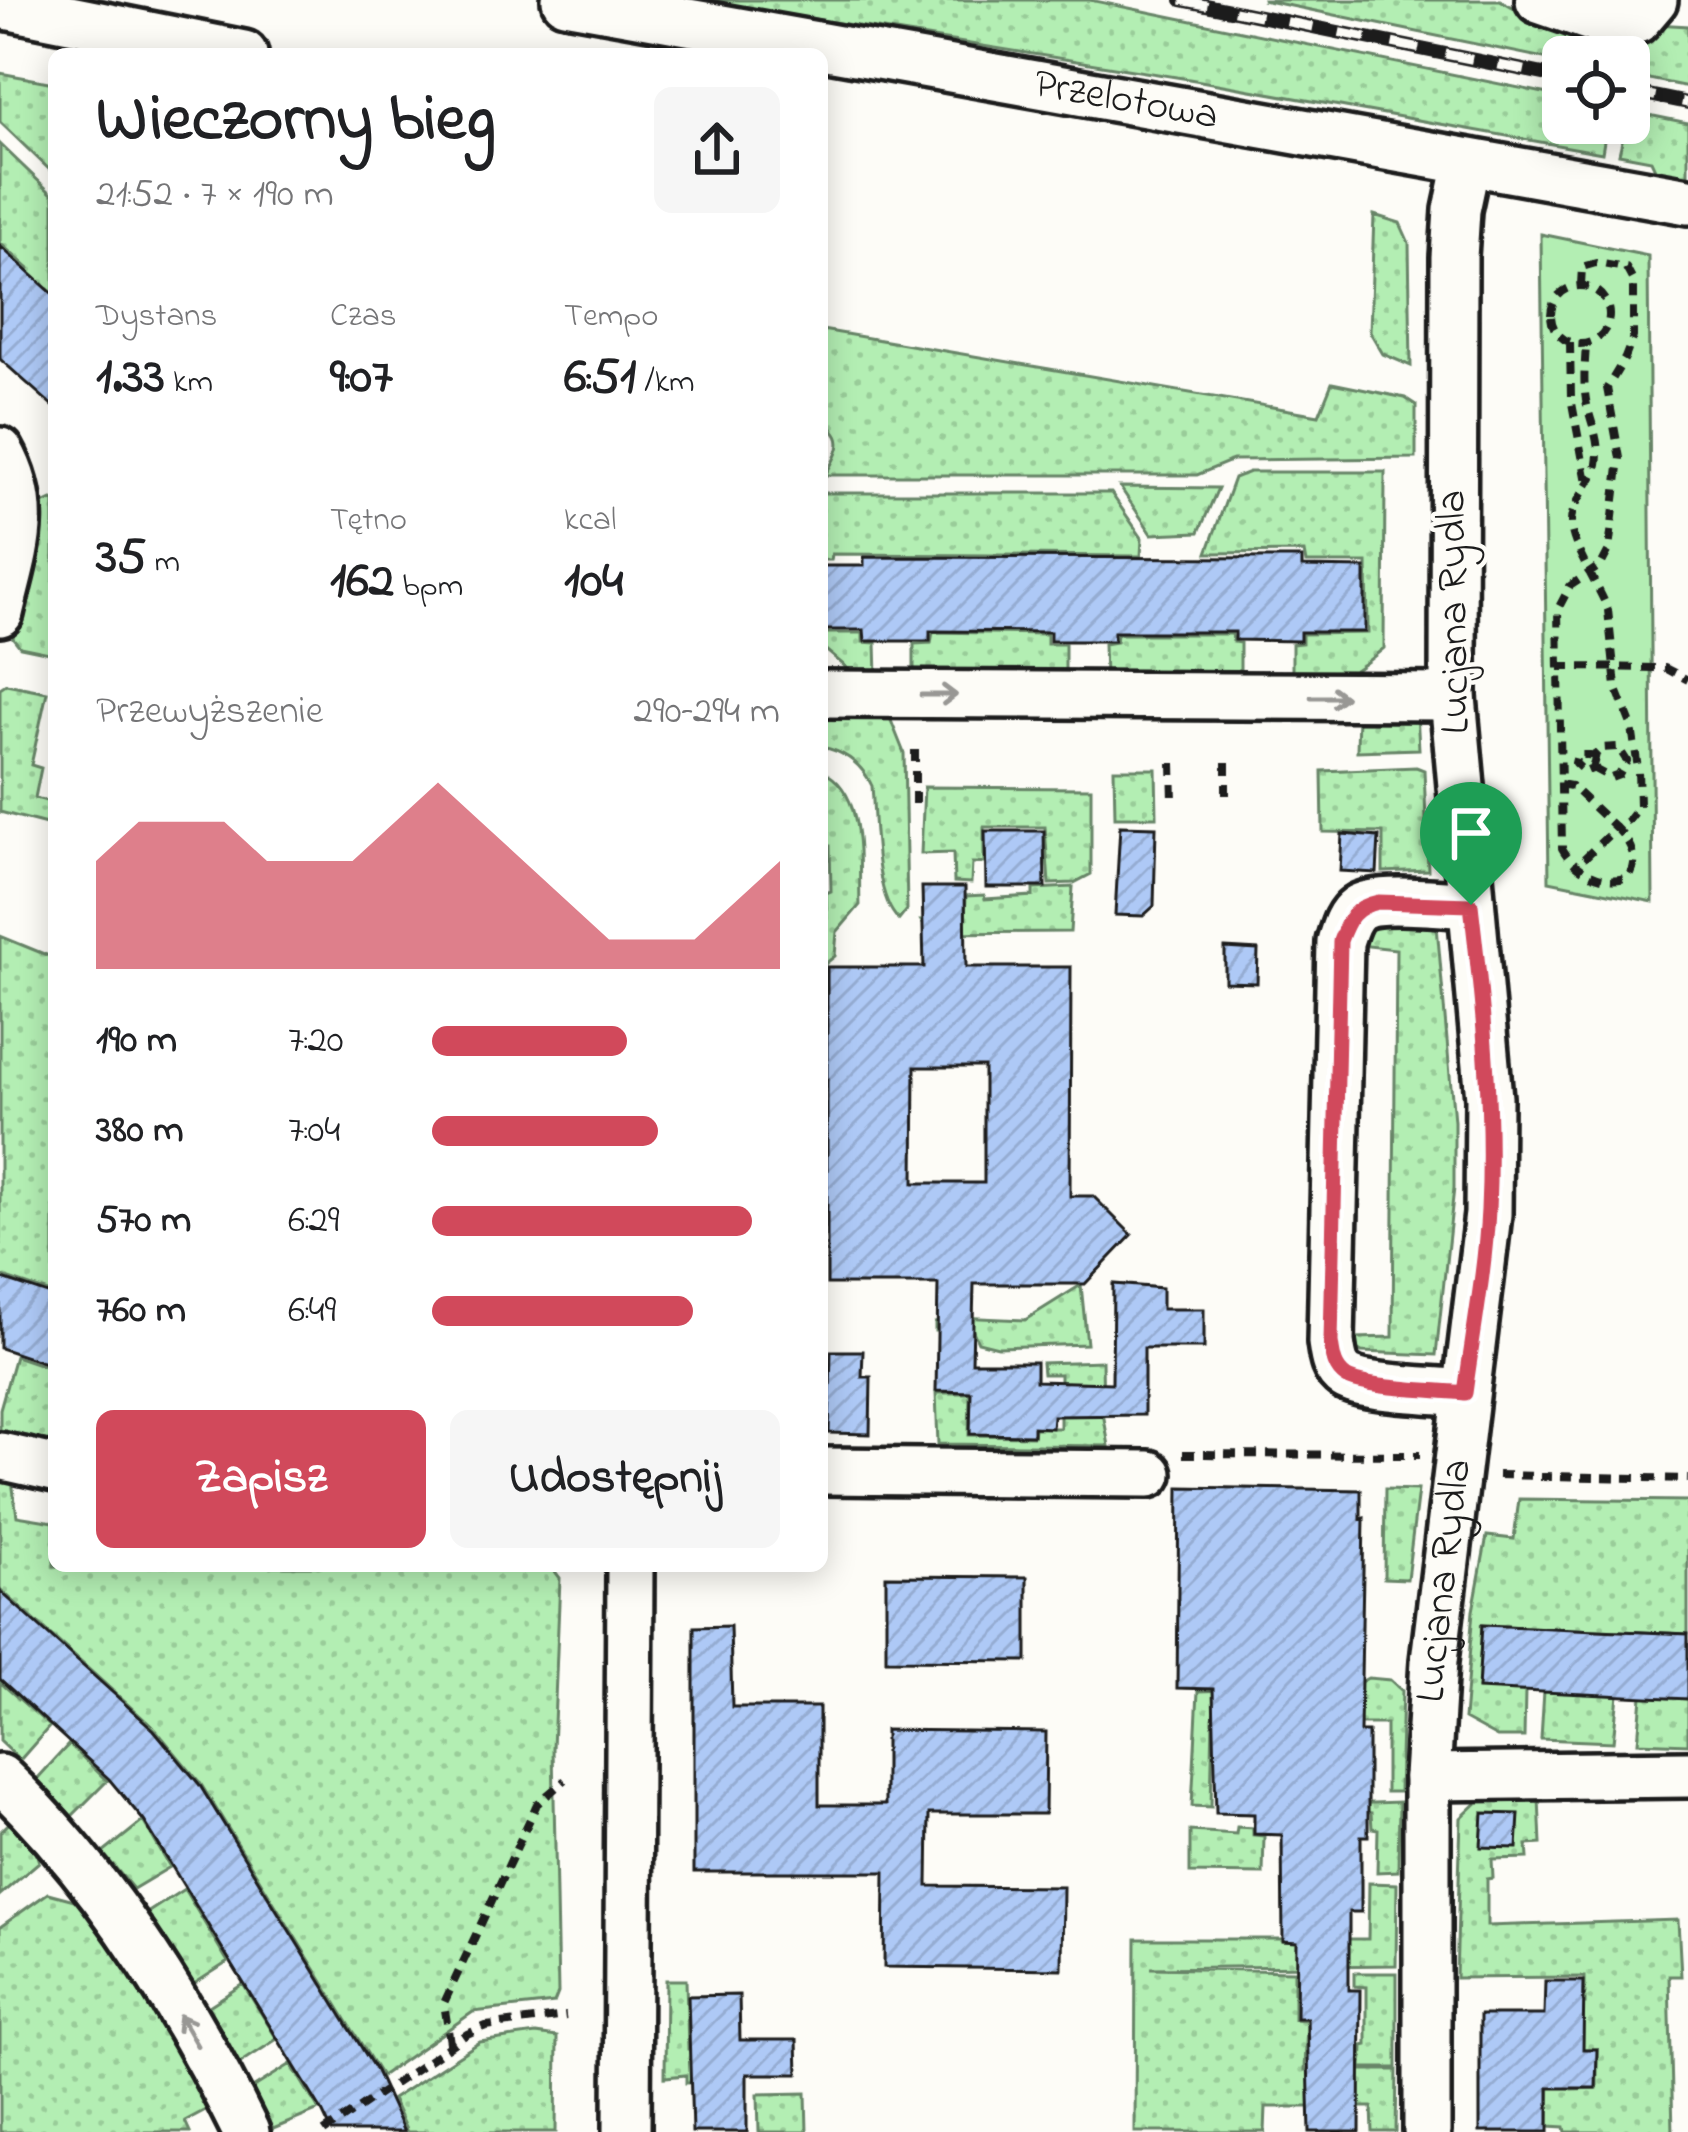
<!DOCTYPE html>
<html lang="pl">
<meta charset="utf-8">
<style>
:root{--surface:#fff;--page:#f6f6f6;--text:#202124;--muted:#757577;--accent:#d1495b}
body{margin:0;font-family:"Indie Flower",sans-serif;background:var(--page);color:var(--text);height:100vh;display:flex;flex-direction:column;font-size:45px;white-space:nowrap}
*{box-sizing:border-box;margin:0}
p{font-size:39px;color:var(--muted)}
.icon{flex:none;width:66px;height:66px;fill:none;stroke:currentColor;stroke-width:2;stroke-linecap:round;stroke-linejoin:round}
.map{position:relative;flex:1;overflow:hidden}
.drawer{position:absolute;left:48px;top:48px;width:780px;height:1524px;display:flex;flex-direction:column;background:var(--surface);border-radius:18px;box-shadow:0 6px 30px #0003}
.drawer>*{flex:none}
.tools{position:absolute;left:1542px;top:36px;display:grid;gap:24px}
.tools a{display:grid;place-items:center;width:108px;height:108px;border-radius:18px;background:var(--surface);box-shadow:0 6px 30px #0003;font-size:60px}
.pin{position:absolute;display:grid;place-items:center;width:102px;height:102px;color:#fff;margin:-123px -51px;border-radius:50% 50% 50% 0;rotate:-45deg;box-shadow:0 0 12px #0007}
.pin .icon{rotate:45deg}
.round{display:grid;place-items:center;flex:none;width:126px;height:126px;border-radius:18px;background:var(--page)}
.summary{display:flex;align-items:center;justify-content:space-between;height:204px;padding:0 48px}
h1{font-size:66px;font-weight:700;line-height:90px}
.metrics{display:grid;grid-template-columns:repeat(3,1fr);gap:18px;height:204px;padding:12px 48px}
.metrics div{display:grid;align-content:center}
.metrics b{font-size:51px;font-weight:700}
.metrics small{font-size:33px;font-weight:400}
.metrics p{font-size:33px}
.chart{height:336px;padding:24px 48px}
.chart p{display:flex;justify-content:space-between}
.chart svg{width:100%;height:216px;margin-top:12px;fill:var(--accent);opacity:.7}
.action{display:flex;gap:24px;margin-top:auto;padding:24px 48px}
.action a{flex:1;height:138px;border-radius:18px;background:var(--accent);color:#fff;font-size:48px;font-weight:700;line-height:138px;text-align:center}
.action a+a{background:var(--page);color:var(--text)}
ul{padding:0 48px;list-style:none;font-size:39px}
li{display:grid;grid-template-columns:192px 144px 1fr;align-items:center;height:90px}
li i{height:30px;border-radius:15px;background:var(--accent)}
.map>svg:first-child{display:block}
.green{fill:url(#green-dots);stroke:#688568;stroke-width:3}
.pitch{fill:#b3eeb3;stroke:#688568;stroke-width:3}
.building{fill:url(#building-hatch);stroke:#1c1c1c;stroke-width:3;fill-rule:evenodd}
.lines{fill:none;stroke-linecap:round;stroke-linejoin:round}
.minor-casing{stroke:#1c1c1c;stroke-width:54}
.path{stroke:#1c1c1c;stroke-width:8;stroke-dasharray:12 9;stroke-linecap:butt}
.minor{stroke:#fdfcf7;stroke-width:45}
.rail-casing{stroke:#1c1c1c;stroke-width:14}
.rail{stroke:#fdfcf7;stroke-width:9;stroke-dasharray:27;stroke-linecap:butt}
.oneway{stroke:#989794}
.route-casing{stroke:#fff;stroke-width:24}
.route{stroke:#d1495b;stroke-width:15}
.labels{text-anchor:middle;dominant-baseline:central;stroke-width:9;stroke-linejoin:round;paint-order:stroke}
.street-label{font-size:42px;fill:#1c1c1c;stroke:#fdfcf7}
</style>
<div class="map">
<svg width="1688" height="2132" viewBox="0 0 1688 2132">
<defs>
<pattern id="green-dots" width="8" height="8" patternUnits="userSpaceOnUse" patternTransform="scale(3)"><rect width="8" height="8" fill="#b3eeb3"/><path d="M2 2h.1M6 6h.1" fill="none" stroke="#9c9" stroke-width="1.8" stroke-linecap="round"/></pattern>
<pattern id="building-hatch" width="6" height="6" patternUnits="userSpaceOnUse" patternTransform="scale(3)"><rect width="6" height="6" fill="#aec9f6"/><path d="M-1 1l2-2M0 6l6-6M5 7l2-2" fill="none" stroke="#95acd2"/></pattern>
</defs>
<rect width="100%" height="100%" fill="#fdfcf7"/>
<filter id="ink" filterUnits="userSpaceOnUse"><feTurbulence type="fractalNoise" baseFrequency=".00833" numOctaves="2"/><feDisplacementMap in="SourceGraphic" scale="24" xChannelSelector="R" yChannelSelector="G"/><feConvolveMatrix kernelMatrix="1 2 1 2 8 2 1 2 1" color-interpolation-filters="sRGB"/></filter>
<g filter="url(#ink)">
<path class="green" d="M 695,0 L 1090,0 L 1563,97 L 1563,123 L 1607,123 L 1602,153 L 1195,80 Z
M 1262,0 L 1500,0 L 1603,57 L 1563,57 L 1563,62 Z
M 1655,24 L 1688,26 L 1688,87 L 1629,75 Z
M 0,73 L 54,83 L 54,174 L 0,122 Z
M 1629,111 L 1688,123 L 1688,179 L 1657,173 L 1651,160 L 1619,154 Z
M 0,144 L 54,196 L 54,294 L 48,289 L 42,294 L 23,277 L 29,269 L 0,243 Z
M 1374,215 L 1400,223 L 1409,243 L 1411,366 L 1383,354 L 1370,332 Z
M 822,330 L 1319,415 L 1332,383 L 1405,398 L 1416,405 L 1416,458 L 1233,460 L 1197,475 L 825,475 C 855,427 828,441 822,406 C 818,383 822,354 822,330 Z
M 1249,472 L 1385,472 L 1384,648 C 1352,675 1334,687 1292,687 L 1292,644 L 1302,643 L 1302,634 L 1368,633 L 1367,563 L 1306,563 L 1304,552 L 1207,553 L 1234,478 Z
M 1120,487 L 1218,488 L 1199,532 L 1152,534 Z
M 822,493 L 1111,493 L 1142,538 L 1141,556 L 832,554 L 831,560 L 822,560 Z
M 52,500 L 54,501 L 54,654 L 20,647 L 13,638 L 41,505 Z
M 933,632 L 1047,634 L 1047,644 L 1065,644 L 1065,679 L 914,677 L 914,644 L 931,643 Z
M 822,633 L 863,633 L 863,642 L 876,643 L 877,677 L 859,678 L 822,647 Z
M 1117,634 L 1232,634 L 1233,642 L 1240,643 L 1240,678 L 1105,678 L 1104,644 L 1116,642 Z
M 6,684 L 47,692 L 31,765 L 41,768 L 35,798 L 54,803 L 54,826 L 0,812 L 0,688 Z
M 888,713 L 904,753 L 907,910 L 899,920 C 874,898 875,820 872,786 C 862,764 846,752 822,747 L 822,714 Z
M 1417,713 L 1419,749 L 1357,751 L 1358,714 Z
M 1416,767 L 1424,770 L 1428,870 L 1383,872 L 1383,833 L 1323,832 L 1322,771 Z
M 1114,769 L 1156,769 L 1157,817 L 1115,817 Z
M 822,771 C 867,792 858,863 860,905 L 837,932 L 835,956 L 825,964 L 822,1117 L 822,918 L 827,918 L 826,893 L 831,891 L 830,846 L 822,846 Z
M 924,787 L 1091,788 L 1091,874 L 1074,883 L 1049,884 L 1045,827 L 984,827 L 984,863 L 972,863 L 971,883 L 954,882 L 953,853 L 921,854 Z
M 1073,887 L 1070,932 L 929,933 L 921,921 L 965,920 L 966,896 L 984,895 L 985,899 L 1033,896 L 1033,889 Z
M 1383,921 L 1437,926 L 1454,1121 L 1454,1188 L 1436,1355 L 1362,1352 L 1355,1348 L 1355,1338 L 1393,1337 L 1396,949 L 1359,945 L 1367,928 Z
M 0,936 L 54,958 L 54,1294 L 0,1276 Z
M 1081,1285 L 1087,1344 L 998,1347 L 978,1342 L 973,1331 L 935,1331 L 935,1323 L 957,1317 L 1025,1320 Z
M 15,1356 L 54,1369 L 54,1442 L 0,1430 L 0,1409 Z
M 1102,1361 L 1103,1413 L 1109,1446 L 938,1444 L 936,1393 L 970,1393 L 969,1435 L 1033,1436 L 1034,1428 L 1060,1428 L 1060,1374 L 1043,1374 L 1042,1363 Z
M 0,1471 L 11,1474 L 17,1516 L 54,1522 L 54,1566 L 204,1566 L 206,1570 L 217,1566 L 551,1566 L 560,1578 L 553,1749 L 558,1993 L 554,2003 L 473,2012 L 381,2076 L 200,1783 L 156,1730 L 0,1589 Z
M 1385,1489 L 1418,1490 L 1407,1579 L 1384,1578 Z
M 1519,1499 L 1688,1501 L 1688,1634 L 1482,1625 L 1478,1688 L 1525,1691 L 1524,1737 L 1497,1737 L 1464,1719 L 1473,1611 L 1487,1536 L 1514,1539 Z
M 1368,1678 L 1390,1680 L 1402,1691 L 1399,1792 L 1386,1792 L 1386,1724 L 1294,1724 L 1213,1718 L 1211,1807 L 1192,1806 L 1198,1691 L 1353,1686 Z
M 0,1682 L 50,1726 L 20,1760 L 0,1741 Z
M 1544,1691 L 1618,1695 L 1613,1742 L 1541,1739 Z
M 1642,1696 L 1688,1699 L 1688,1744 L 1638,1742 Z
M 69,1744 L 107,1781 L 72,1816 L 37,1779 Z
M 1539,1798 L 1541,1844 L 1527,1845 L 1528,1858 L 1492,1859 L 1493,1878 L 1487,1879 L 1487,1926 L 1678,1920 L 1681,1976 L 1669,1976 L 1673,2132 L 1566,2132 L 1565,2127 L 1549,2126 L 1550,2072 L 1573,2071 L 1573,2089 L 1597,2088 L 1597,2049 L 1573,2049 L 1574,2004 L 1585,2004 L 1585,1977 L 1456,1978 L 1461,1818 L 1481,1799 Z
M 1399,1802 L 1398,1871 L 1377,1872 L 1378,1829 L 1372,1828 L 1371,1813 L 1294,1806 Z
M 19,1814 L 31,1835 L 39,1862 L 0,1895 L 0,1832 Z
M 143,1821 L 170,1867 L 133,1889 L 103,1853 Z
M 1237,1827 L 1253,1828 L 1253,1835 L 1264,1836 L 1263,1874 L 1190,1873 L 1190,1831 L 1236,1834 Z
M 1369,1883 L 1397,1884 L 1396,1965 L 1151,1968 L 1294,1971 L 1294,2019 L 1307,2020 L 1305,2070 L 1397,2070 L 1396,2132 L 1373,2132 L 1372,2107 L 1266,2107 L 1265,2132 L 1135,2132 L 1136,1939 L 1368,1939 Z
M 184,1889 L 228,1962 L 194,1984 L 147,1913 Z
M 48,1893 L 97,1906 L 172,2028 L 209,2108 L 185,2121 L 190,2132 L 0,2132 L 0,1927 Z
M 1355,1973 L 1397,1973 L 1397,2068 L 1362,2068 L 1363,2046 L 1367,2045 L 1367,1987 L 1355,1986 Z
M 666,1980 L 686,1980 L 688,2049 L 760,2048 L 737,2071 L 736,2082 L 686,2083 L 686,2075 L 665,2077 Z
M 243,1984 L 277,2039 L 239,2064 L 206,2008 Z
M 536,2034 L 557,2037 L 556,2132 L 407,2132 L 392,2099 L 480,2042 Z
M 291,2064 L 319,2110 L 273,2129 L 251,2089 Z
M 806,2093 L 807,2132 L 759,2132 L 758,2094 Z"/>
<path class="pitch" d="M 1541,234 L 1648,256 L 1653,902 L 1549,881 Z"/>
<path class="building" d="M 0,246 L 54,295 L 54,407 L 0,359 Z
M 864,557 L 1302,558 L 1302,567 L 1365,568 L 1365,632 L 1300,632 L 1300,641 L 1235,640 L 1235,632 L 1114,632 L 1114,641 L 1050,641 L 1050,632 L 930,631 L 930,641 L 865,641 L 864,630 L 822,630 L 822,566 L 864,566 Z
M 1120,826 L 1156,827 L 1154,906 L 1143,916 L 1115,915 Z
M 985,831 L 1044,831 L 1045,887 L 986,887 Z
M 1342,834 L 1379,837 L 1377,873 L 1340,871 Z
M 922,887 L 965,887 L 966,967 L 1071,967 L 1070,1196 L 1093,1196 L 1132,1235 L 1085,1284 L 974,1284 L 972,1362 L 1036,1362 L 1036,1381 L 1112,1383 L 1113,1284 L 1162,1288 L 1162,1309 L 1204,1309 L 1204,1348 L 1144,1348 L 1144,1415 L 1053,1416 L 1052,1428 L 1033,1427 L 1033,1435 L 970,1434 L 971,1392 L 936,1391 L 938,1284 L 827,1284 L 827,967 L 924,967 ZM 915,1067 L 984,1067 L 984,1183 L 914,1183 Z
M 1225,948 L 1258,950 L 1257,983 L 1225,982 Z
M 0,1278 L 54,1296 L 54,1366 L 0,1348 Z
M 831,1351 L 863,1351 L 862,1377 L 871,1377 L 870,1434 L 829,1433 Z
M 1179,1487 L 1361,1490 L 1361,1519 L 1364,1518 L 1360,1732 L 1368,1732 L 1368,1836 L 1361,1836 L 1361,1912 L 1349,1912 L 1349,1990 L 1361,1990 L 1360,2132 L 1310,2132 L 1307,2018 L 1296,2018 L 1297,1942 L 1283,1941 L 1282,1835 L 1254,1834 L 1254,1814 L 1216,1813 L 1213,1689 L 1177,1688 Z
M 886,1576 L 1027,1577 L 1027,1661 L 886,1660 Z
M 0,1591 L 154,1730 L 199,1784 L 376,2071 L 404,2132 L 332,2132 L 322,2111 L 144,1821 L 109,1779 L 0,1679 Z
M 1482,1625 L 1688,1634 L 1688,1699 L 1478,1689 Z
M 730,1626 L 732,1707 L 819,1707 L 819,1805 L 885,1805 L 885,1730 L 1046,1732 L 1045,1814 L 929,1814 L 928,1886 L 1063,1887 L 1062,1969 L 884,1967 L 885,1872 L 694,1872 L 694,1627 Z
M 1483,1813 L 1519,1814 L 1517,1848 L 1481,1847 Z
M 1545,1981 L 1584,1981 L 1583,2049 L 1597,2049 L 1596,2088 L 1549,2088 L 1549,2132 L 1480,2132 L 1480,2015 L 1544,2015 Z
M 739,1995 L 740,2040 L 797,2040 L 798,2074 L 747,2074 L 747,2132 L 692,2132 L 688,1996 Z"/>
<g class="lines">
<defs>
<g id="minor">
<path id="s1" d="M 565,0 L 1688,201"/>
<path d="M 1539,0 L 1591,18 L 1637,20 L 1654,0"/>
<path d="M 0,5 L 244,54"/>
<path d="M 0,451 C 33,510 14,552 0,613"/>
<path d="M 822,694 L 1453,697"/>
<path d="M 1465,1393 C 1440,1390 1364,1389 1346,1377 C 1334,1369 1333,1356 1331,1342 L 1340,942 C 1344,930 1347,916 1358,908 C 1376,895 1447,904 1471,905"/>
<path d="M 0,1456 L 54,1468"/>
<path d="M 822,1471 L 1149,1474"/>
<path d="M 1427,1777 L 1688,1774"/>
<path d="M 0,1778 C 102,1876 184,2005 246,2132"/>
<path d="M 627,2132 L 630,1566"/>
<path id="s2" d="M 1427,2132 L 1427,1777 L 1434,1661 L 1488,1214 L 1489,1098 L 1453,697 L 1454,257 L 1457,210 L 1467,163"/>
</g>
</defs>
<use href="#minor" class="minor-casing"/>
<path class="path" d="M 1581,285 L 1582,267 L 1596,263 L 1626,268 L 1633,281 L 1633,337 L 1625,358 L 1607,388 L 1620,458 L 1609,550 L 1601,565 L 1570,586 L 1558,609 L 1562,848 C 1574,870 1604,886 1628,877 C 1640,858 1630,842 1616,828 L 1628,820 L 1639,806 L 1638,769 L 1632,727 L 1616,687 L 1608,610 C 1599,586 1572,548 1571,524 C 1570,503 1593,484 1597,464 C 1601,440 1590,422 1586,400 C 1583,382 1585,362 1586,344
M1551 315a29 29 0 1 1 58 0a29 29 0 1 1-58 0Z
M 1570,342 L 1571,398 L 1587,482
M 1559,667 L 1665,668 L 1688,680
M 1226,762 L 1226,802
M 1594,762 L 1592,769 L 1585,772 L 1575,763 L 1577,755 L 1591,755 L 1596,770 L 1611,778 L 1619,775 L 1627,761 L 1618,747 L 1602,748 L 1596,754 L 1594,762
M 1172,763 L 1173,801
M 1560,784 L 1571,786 L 1616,828 L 1576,866
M 915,804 L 915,745
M 1183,1454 L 1420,1455
M 1498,1475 L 1688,1479
M 450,2043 L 444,2003 L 537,1804 L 565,1780
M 324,2132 L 467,2034 L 486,2026 L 566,2016"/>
<use href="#minor" class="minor"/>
<defs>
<path id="rail" d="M 1181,0 L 1563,78
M 1629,91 L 1688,103"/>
</defs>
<use href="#rail" class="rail-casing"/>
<use href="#rail" class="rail"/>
</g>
<defs><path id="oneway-shaft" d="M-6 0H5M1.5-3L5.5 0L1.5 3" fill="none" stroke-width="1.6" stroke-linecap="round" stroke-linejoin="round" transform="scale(3)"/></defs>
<g class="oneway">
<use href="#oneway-shaft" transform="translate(939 695)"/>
<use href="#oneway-shaft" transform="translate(1329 697)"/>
<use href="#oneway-shaft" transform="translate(188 2030) rotate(-120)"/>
</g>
</g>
<g class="lines" filter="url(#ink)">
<defs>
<path id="route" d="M 1378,902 L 1471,905 C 1483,1006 1493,1108 1488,1210 C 1485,1271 1473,1333 1465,1393 C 1440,1390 1365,1389 1346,1377 C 1334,1369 1333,1356 1331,1342 L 1340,941 C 1348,919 1354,907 1378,902 Z"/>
</defs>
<use href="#route" class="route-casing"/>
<use href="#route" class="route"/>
</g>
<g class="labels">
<g class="street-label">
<text stroke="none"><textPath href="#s1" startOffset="570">Przelotowa</textPath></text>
<text transform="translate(1455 612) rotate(-91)">Lucjana Rydla</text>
<text stroke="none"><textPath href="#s2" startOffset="552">Lucjana Rydla</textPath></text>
</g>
</g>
</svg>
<div class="tools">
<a><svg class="icon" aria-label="locate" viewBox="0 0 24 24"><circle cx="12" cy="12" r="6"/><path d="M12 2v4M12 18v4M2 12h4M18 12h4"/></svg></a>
</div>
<div class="pin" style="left:1471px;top:905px;background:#1e9e55"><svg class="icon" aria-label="arrive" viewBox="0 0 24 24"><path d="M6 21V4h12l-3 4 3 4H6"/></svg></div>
<section class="drawer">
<div class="summary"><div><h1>Wieczorny bieg</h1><p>21:52 · 7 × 190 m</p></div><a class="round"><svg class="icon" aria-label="share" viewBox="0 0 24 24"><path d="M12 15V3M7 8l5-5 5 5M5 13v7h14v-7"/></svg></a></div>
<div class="metrics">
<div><p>Dystans</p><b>1.33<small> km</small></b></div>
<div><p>Czas</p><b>9:07</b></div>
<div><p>Tempo</p><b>6:51<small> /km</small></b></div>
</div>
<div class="metrics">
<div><b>35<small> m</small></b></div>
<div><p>Tętno</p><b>162<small> bpm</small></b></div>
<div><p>kcal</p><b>104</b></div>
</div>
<div class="chart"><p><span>Przewyższenie</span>290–294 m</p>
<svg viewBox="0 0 160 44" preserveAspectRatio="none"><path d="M0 44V22L10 14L20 14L30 14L40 22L50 22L60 22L70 14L80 6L90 14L100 22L110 30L120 38L130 38L140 38L150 30L160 22V44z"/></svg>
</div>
<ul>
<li><b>190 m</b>7:20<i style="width:56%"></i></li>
<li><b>380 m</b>7:04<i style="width:65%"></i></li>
<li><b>570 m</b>6:29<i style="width:92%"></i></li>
<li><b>760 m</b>6:49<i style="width:75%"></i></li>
</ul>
<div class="action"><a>Zapisz</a><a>Udostępnij</a></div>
</section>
</div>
